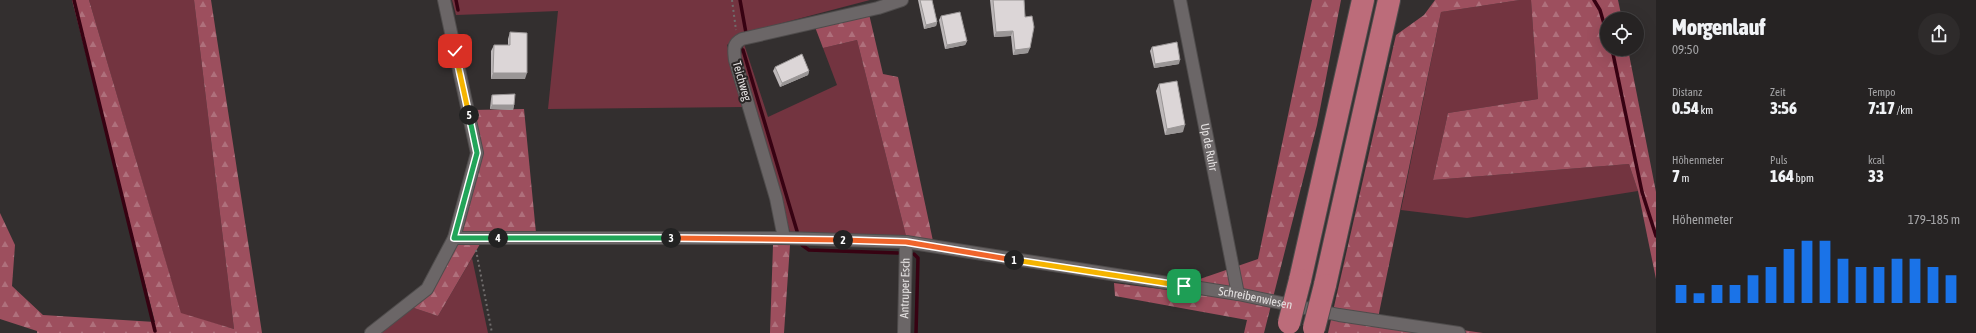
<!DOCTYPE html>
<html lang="de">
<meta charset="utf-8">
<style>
:root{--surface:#262323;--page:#2e2b2b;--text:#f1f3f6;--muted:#a4a4a6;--line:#424041;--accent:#1a73e8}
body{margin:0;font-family:"Asap Condensed",sans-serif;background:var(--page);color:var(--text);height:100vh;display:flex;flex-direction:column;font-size:15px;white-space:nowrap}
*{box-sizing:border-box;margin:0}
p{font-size:13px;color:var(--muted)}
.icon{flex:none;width:22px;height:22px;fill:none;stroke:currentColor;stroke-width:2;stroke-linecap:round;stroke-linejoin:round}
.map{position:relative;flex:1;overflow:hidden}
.drawer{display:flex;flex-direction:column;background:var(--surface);width:320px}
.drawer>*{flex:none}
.tools{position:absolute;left:1600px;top:12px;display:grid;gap:8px}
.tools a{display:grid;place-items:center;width:44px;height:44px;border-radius:50%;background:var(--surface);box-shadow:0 4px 16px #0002,0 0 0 1px var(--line);font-size:20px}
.pin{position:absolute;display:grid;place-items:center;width:34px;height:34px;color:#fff;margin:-17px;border-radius:8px;box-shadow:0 2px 6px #0006}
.km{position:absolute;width:20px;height:20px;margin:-10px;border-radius:50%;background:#222;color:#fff;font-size:11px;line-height:20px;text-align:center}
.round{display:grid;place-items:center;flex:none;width:42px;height:42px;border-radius:21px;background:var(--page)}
.overview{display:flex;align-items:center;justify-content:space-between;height:68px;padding:0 16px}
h1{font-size:22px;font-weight:800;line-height:30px}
.metrics{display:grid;grid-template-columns:repeat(3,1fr);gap:6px;height:68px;padding:4px 16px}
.metrics div{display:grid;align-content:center}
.metrics b{font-size:17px;font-weight:800}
.metrics small{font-size:11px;font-weight:400}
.metrics p{font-size:11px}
.chart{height:112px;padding:8px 16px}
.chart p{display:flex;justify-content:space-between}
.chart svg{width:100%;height:72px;margin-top:4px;stroke:var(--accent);stroke-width:6}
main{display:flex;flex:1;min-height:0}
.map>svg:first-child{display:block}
.green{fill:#733440}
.forest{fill:url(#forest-firs)}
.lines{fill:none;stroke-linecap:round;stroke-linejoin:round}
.stream{stroke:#370212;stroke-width:3.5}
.minor-casing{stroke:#4f4c4c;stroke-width:14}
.motorway-casing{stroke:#4f4c4c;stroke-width:24}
.path{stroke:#706c6c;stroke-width:2;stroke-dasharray:2 3;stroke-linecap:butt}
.minor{stroke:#6b6667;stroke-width:12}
.motorway{stroke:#bc6c7a;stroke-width:22}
.motorway-bridge-casing{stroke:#4f4c4c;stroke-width:24;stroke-linecap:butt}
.motorway-bridge{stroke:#bc6c7a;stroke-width:22}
.wall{fill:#bdb8b9}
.shaded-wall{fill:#9a9696}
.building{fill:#dcd6d7;stroke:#9a9696}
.split-1-casing{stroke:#fff;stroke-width:8}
.split-2-casing{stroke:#fff;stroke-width:8}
.split-3-casing{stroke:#fff;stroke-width:8}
.split-4-casing{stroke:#fff;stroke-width:8}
.split-5-casing{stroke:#fff;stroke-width:8}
.split-6-casing{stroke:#fff;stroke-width:8}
.split-1{stroke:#f5b400;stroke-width:5}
.split-2{stroke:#f0652b;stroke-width:5}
.split-3{stroke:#f0652b;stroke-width:5}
.split-4{stroke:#22a559;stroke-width:5}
.split-5{stroke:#22a559;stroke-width:5}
.split-6{stroke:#f5b400;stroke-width:5}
.labels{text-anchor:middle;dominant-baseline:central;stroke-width:4;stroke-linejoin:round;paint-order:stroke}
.street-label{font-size:12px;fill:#e4e1e1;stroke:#292525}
</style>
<main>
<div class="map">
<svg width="1656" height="333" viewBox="0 0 1656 333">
<defs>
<pattern id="forest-firs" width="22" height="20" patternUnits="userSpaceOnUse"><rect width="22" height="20" fill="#9d4f5e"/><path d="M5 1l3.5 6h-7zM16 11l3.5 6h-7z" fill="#af707c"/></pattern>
</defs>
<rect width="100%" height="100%" fill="#332f2f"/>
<path class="green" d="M 89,0 L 194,0 L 234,329 L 181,314 Z
M 452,0 L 870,0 L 740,34 L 727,45 L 744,107 L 548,109 L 558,11 L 456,15 Z
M 1520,0 L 1531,0 L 1538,99 L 1448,113 L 1433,180 L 1629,164 L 1638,191 L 1467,218 L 1401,210 L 1441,12 Z
M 857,40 L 906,236 L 790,232 L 740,59 L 744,44 L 768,117 L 837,85 L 823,48 Z
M 472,258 L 488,333 L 379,333 L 411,307 L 438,316 Z"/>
<path class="forest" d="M 72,0 L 89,0 L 181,313 L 234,329 L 194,0 L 211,0 L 262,333 L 37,333 L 37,331 L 0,319 L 0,213 L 15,245 L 12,286 L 43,315 L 155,322 Z
M 1312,0 L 1341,0 L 1317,125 L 1264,333 L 1244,333 L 1247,320 L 1115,296 L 1114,283 L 1168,290 L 1258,259 Z
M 1435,0 L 1520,0 L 1441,12 L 1378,318 L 1483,333 L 1328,333 L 1396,35 L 1424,15 Z
M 1531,0 L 1618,0 L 1622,19 L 1607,19 L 1607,49 L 1628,49 L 1656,192 L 1656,279 L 1638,191 L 1629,164 L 1433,180 L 1448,113 L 1538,99 Z
M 869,14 L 883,74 L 898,77 L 933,241 L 906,236 L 857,40 L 823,48 L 815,27 Z
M 524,109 L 536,233 L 480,244 L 438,316 L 411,307 L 433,289 L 480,154 L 472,110 Z
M 773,245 L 790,245 L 784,333 L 770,333 Z"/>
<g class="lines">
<path class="stream" d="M 74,0 L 155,331
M 456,0 L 458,10
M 740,0 L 746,33
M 1594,0 L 1600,10 L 1607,34
M 1612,49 L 1642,192 L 1656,236
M 743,50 L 797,231
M 802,245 L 809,250 L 898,253
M 914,254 L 918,258 L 916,333"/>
<defs>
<g id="minor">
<path id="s1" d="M 1180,0 L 1238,294"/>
<path id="s2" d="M 454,238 L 784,238 L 906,242 L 1238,294 L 1339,315 L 1459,333"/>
<path d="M 784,238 L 776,198 L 735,60 C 734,50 732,44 742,39 L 878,8 L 902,0"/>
<path d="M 371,333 L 427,289 L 454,238 L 477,153 L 444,0"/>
<path id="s3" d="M 904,333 L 906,242"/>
</g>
<path id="motorway" d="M 1300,280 L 1363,0
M 1325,285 L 1389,0"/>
</defs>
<use href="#minor" class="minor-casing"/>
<use href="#motorway" class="motorway-casing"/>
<path class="path" d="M 732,0 L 736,30
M 476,250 L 492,333"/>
<use href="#minor" class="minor"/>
<use href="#motorway" class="motorway"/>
<defs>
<path id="motorway-bridge" d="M 1289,323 L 1300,280
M 1314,328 L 1325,285"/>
</defs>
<use href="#motorway-bridge" class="motorway-bridge-casing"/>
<use href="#motorway-bridge" class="motorway-bridge"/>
</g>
<path class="wall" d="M 918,0 L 932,0 L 937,22 L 936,26 L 924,29 Z
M 990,0 L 1024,0 L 1028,53 L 1013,55 L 1011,36 L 994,37 Z
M 941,16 L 967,41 L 965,45 L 945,49 L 939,20 Z
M 510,32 L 525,79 L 491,79 L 491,51 L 494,45 L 508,45 L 508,39 Z
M 1152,47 L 1179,64 L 1154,68 L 1150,51 Z
M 775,67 L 809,71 L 808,75 L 780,87 L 773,71 Z
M 1159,84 L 1183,132 L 1165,135 L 1156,91 Z
M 492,95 L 514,105 L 513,110 L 490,109 L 491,99 Z"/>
<path class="shaded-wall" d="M 937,22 L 936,26 L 924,29 L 926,25 Z
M 1013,31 L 1011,36 L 994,37 L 996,32 Z
M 967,41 L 965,45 L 945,49 L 947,45 Z
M 1030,48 L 1028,53 L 1013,55 L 1015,50 Z
M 1180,60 L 1179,64 L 1154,68 L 1155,64 Z
M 809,71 L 808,75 L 780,87 L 782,83 Z
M 493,73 L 527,73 L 525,79 L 491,79 Z
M 492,105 L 514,105 L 513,110 L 490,109 Z
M 1185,125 L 1183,132 L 1165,135 L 1167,129 Z"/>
<path class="building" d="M 920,0 L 932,0 L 937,22 L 926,25 Z
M 993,0 L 1024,0 L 1025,17 L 1032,16 L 1034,27 L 1030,48 L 1015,50 L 1013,31 L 996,32 Z
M 960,12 L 967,41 L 947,45 L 941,16 Z
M 510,32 L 527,33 L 527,73 L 493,73 L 494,45 L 510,45 Z
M 1177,42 L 1180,60 L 1155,64 L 1152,47 Z
M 802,54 L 809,71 L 782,83 L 775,67 Z
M 1177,81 L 1185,125 L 1167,129 L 1159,84 Z
M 515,94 L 514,105 L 492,105 L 492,95 Z"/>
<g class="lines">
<defs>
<path id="split-1" d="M 1014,260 L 1184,286"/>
<path id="split-2" d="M 843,240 L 906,242 L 1014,260"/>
<path id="split-3" d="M 671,238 L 843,240"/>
<path id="split-4" d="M 498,238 L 671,238"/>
<path id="split-5" d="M 469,115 L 477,153 L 454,238 L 498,238"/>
<path id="split-6" d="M 455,51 L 469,115"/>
</defs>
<use href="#split-1" class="split-1-casing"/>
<use href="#split-2" class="split-2-casing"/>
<use href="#split-3" class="split-3-casing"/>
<use href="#split-4" class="split-4-casing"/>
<use href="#split-5" class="split-5-casing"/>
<use href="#split-6" class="split-6-casing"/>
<use href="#split-1" class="split-1"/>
<use href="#split-2" class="split-2"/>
<use href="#split-3" class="split-3"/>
<use href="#split-4" class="split-4"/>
<use href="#split-5" class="split-5"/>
<use href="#split-6" class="split-6"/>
</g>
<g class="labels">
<g class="street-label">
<text transform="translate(742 81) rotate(74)">Teichweg</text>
<text stroke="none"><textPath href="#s1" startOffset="150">Up de Ruhr</textPath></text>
<text stroke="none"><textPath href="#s3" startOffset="45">Antruper Esch</textPath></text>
<text stroke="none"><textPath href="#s2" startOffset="806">Schreibenwiesen</textPath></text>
</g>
</g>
</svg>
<div class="tools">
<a><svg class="icon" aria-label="locate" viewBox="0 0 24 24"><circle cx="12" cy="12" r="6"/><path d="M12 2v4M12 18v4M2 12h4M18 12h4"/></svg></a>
</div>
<div class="pin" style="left:1184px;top:286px;background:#1e9e55"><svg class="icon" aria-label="arrive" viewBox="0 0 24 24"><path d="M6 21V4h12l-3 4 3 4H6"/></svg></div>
<div class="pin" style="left:455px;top:51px;background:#d93025"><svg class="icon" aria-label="check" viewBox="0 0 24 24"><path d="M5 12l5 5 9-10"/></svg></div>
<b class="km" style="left:1014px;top:260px">1</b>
<b class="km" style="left:843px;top:240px">2</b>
<b class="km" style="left:671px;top:238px">3</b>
<b class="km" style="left:498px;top:238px">4</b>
<b class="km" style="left:469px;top:115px">5</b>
</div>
<section class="drawer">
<div class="overview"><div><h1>Morgenlauf</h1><p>09:50</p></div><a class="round"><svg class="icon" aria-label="share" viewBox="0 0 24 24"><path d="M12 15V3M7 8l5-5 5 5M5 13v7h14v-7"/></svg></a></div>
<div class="metrics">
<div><p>Distanz</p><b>0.54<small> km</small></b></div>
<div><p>Zeit</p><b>3:56</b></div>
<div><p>Tempo</p><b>7:17<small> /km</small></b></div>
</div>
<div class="metrics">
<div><p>Höhenmeter</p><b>7<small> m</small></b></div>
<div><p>Puls</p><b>164<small> bpm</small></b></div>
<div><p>kcal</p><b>33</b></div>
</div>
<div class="chart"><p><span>Höhenmeter</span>179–185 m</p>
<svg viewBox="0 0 160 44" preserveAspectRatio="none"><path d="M5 44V33M15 44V38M25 44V33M35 44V33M45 44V27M55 44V22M65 44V11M75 44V6M85 44V6M95 44V17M105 44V22M115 44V22M125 44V17M135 44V17M145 44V22M155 44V27"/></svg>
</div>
</section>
</main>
